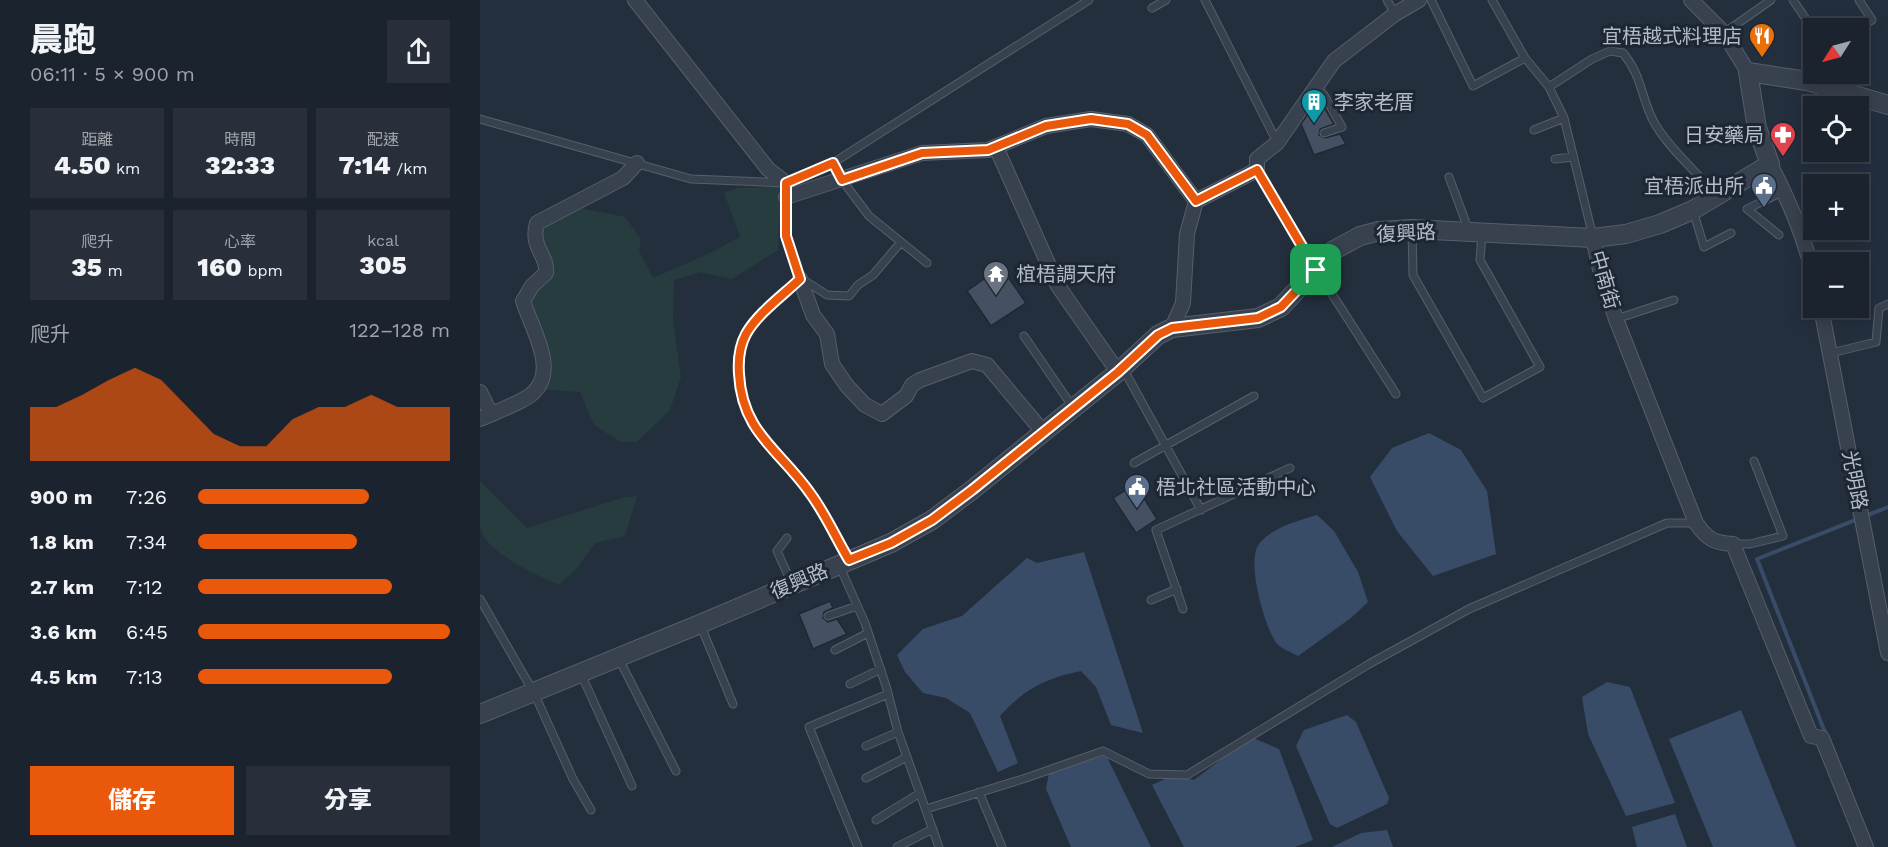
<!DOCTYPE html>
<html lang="zh-TW">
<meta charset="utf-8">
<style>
:root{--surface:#1b232e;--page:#282f3a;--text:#f1f3f6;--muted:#a0a4aa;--line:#39404a;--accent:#ea580c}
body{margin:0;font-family:"Work Sans","Noto Sans TC",sans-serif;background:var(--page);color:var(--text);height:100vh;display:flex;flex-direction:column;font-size:22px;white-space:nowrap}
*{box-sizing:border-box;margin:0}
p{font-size:20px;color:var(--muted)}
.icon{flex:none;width:33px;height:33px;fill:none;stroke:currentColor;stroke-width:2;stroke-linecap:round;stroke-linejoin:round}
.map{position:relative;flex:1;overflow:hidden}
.details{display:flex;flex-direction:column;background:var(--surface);width:480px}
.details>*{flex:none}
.needle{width:39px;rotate:234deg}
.tools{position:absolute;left:1323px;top:18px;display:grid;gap:12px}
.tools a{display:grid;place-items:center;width:66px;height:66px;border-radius:0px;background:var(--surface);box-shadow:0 3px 15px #0003,0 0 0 2px var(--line);font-size:30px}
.pin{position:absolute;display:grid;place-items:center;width:51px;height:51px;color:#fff;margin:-26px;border-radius:12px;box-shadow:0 3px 9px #0006}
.round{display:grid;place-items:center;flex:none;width:63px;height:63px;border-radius:0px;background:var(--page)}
.headline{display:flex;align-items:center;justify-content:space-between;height:102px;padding:0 30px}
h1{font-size:33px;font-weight:800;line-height:45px}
.metrics{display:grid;grid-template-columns:repeat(3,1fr);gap:9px;height:102px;padding:6px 30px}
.metrics div{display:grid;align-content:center;border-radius:0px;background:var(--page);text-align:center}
.metrics b{font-size:26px;font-weight:800}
.metrics small{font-size:16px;font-weight:400}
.metrics p{font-size:16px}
.chart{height:168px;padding:12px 30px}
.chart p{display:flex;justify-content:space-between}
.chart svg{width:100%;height:108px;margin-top:6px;fill:var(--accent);opacity:.7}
.cta{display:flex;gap:12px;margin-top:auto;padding:12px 30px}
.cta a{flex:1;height:69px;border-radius:0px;background:var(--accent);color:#fff;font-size:24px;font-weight:800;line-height:69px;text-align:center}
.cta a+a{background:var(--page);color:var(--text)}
ul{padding:0 30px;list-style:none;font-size:20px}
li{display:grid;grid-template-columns:96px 72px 1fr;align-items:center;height:45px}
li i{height:15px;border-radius:8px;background:var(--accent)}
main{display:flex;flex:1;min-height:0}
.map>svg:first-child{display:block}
.green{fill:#263c3f}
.water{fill:#394c67}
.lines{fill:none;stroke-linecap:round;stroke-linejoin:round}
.stream{stroke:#394c67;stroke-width:4}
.building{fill:#455162;stroke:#1f2835;stroke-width:1.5}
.service-casing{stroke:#565f6c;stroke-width:9}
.minor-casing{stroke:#565f6c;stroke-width:16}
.tertiary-casing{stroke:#565f6c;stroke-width:20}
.service{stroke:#38414e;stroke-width:7}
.minor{stroke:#38414e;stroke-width:14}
.tertiary{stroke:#38414e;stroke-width:18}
.route-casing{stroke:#fff;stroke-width:12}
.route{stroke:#ea580c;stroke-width:8}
.labels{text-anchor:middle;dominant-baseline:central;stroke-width:6;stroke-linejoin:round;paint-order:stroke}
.poi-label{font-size:20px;fill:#b4bcc9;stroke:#1d2633;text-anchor:end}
.street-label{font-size:20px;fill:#b4bcc9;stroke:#1d2633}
</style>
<main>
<section class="details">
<div class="headline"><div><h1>晨跑</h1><p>06:11 · 5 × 900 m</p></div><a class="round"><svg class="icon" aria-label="share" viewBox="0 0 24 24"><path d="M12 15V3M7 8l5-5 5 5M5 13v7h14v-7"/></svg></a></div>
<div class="metrics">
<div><p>距離</p><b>4.50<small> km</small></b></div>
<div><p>時間</p><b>32:33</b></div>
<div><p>配速</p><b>7:14<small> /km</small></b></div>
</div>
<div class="metrics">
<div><p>爬升</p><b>35<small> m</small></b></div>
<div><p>心率</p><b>160<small> bpm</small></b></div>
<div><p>kcal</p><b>305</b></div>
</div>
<div class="chart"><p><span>爬升</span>122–128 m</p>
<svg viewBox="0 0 160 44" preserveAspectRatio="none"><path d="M0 44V22L10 22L20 17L30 11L40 6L50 11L60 22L70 33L80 38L90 38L100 27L110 22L120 22L130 17L140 22L150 22L160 22V44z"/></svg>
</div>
<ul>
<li><b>900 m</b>7:26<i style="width:68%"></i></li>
<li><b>1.8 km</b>7:34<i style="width:63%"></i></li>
<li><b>2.7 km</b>7:12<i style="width:77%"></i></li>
<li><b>3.6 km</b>6:45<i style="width:100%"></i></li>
<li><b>4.5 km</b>7:13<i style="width:77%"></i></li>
</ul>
<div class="cta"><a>儲存</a><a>分享</a></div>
</section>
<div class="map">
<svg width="1408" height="847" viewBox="0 0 1408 847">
<rect width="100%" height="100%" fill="#242f3e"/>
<path class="green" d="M 296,187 L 300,189 L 301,203 L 298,250 L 252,279 L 220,272 L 194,280 L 193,321 L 201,377 L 190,410 L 157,442 L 141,442 L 114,425 L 100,392 L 65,390 L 71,357 L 50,312 L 49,300 L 64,282 L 74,274 L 55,235 L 60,226 L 101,208 L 145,217 L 161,239 L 159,251 L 173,278 L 230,253 L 260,237 L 244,193 L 258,188 Z
M 0,481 L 47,528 L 141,498 L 157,496 L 145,536 L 115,543 L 97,568 L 79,585 C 57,575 6,553 0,528 C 0,516 0,494 0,481 Z"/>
<path class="water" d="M 949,433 L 981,450 L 1007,491 L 1016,554 L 953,576 L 917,531 L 890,477 L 912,448 Z
M 837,515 L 854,531 L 878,572 L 888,602 L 871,618 L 818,656 C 811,652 799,648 795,641 C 784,623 766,562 779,544 C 792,527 818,521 837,515 Z
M 604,552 L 663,733 L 631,725 L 616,687 L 601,671 C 566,678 544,689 520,716 L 538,763 L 518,772 L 490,713 L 466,698 L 443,693 L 425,672 L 417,655 L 443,629 L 482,616 L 547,558 L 557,563 Z
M 1127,682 L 1150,687 L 1195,803 L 1146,816 L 1108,734 L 1102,697 Z
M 1261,710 L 1316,847 L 1233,847 L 1189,739 Z
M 867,715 L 876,722 L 909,798 L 907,804 L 857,828 L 850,824 L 816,746 L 824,730 Z
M 771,737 L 799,749 L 833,840 L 815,847 L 704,847 L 672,785 L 694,775 L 714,780 Z
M 626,755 L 671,847 L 591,847 L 566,789 L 569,773 Z
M 1195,814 L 1207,847 L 1157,847 L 1152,827 Z
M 907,830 L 913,847 L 852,847 L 881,833 Z"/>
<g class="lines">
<path class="stream" d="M 1346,735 L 1277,559 L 1408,507"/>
</g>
<path class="building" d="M 840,100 L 854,124 L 840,129 L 839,135 L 845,138 L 860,134 L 866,144 L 834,155 L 821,124 L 837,101 Z
M 521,267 L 546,303 L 511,326 L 487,291 Z
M 655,484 L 677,519 L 656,533 L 633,498 Z
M 350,601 L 353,608 L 344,612 L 343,618 L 348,622 L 357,619 L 367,634 L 333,649 L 319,614 Z"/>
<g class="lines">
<defs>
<path id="service" d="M 725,0 L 797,142
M 907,0 L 915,14
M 951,0 L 993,86 L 1045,58
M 1012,0 L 1045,58 L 1069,87 L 1084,118 L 1113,237
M 1313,0 L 1334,31
M 672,8 L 686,0
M 1378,28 L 1392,20 L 1379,0
M 1244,33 L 1291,0
M 1327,81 L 1334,62
M 836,87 L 844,95 L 862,127 L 844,133
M 1069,87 L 1112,59 L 1130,51 L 1143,53 C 1163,77 1161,100 1175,124 C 1191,151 1216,170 1234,194
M 0,119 L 211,179 L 306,183 L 353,163 L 609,0
M 1054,130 L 1084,118
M 1075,159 L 1093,157
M 353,163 L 362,180 L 389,216 L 447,263
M 777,170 L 836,269 L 916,394
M 969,177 L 989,231
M 306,196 L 306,236 L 320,279 C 302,296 279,313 266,334 C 259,346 258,360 259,374 C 262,433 299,450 330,492 C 345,513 356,538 369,560
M 1213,210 L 1224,247 L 1251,233
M 932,231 L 933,275 L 1003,398 L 1060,367 L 1000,260 L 1002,233
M 1299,235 L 1267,209 L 1304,191
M 1324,239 L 1347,230
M 322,279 L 347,295 L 369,296 L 378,285 L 393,275 L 421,242
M 1136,319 L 1194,300
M 544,336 L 592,406
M 1351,353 L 1396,342 L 1399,308 L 1408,304
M 644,370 L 721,510
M 654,463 L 774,396
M 307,538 L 297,551 L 312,584
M 1253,544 L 1270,544 L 1303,536 L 1274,461
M 360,567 L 385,623 L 406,686 L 418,732 L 459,847
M 0,599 L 54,693 L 93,779 L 111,810
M 671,600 L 697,589
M 703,609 L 676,530 L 810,468
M 348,616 L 377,606
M 220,624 L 253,704
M 355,650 L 388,633
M 139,659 L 196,771
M 101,674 L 152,786
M 370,684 L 401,669
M 386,746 L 418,732
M 386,778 L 427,757
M 499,792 L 522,847
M 446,809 L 546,778 L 623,751 L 669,774 L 707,775 L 889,664 L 989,609 L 1187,523 L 1216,523
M 396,820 L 440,793
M 378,847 L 329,727 L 408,694
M 417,847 L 453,829"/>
<path id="minor" d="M 155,0 L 288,169 L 306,183
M 1211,0 L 1244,33 L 1268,72
M 516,147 L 578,286 L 638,372
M 1290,164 C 1311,205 1323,234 1334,277
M 306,197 L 442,153 L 508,150 L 566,126 L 611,119 L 648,124 L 667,135 L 716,201 L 707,234 L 703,303 L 692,328
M 716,201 L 777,170 L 777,159 L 797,143 L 854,61 L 915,14 L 939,0
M 1113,238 L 1121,274 L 1136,319 L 1216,523 C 1227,539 1234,543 1253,544 L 1331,736 L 1342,738 L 1386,847
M 320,279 L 333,315 L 347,334 L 352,364 L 367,386 L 385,405 L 402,414 L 426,396 L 432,385 L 440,380 L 492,361 L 507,365 L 564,433
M 1341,308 L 1408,653
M 0,392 L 11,414
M 0,419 C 13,413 46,401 54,392 C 78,369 51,327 43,301 L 52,286 L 66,273 C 68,254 50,249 57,223 L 143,178 L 157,163"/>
<path id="tertiary" d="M 0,714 L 220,624 L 411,543 L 452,520 L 492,490 L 638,372 L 678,335 L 692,328 L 778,318 L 801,307 L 854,250 L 880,236 L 899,231 L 932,229 L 1113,238 L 1146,234 L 1180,224 L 1213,210 L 1290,164 L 1277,128 L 1268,72 L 1327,81 L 1408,105"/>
</defs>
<use href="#service" class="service-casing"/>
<use href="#minor" class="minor-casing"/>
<use href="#tertiary" class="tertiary-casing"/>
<use href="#service" class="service"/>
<use href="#minor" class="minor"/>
<use href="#tertiary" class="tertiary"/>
</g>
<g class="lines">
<defs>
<path id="route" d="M 611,119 L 648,124 L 667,135 L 716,201 L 777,170 L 836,270 L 801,307 L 778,318 L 692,328 L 678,335 L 638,372 L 492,490 L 452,520 L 411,543 L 369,560 C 356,538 345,513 330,493 C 300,450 262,433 259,374 C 258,360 259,347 266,334 C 278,313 302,296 320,279 L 306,236 L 306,183 L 353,163 L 362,180 L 442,153 L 508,150 L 566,126 Z"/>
</defs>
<use href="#route" class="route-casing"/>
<use href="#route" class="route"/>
</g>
<defs>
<symbol id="restaurant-pin" viewBox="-11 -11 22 30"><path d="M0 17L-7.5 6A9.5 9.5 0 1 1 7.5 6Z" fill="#e8710a" stroke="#1d2633"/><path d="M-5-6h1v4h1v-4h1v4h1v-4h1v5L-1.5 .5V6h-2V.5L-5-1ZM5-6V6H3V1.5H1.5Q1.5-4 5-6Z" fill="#fff"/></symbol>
<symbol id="building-pin" viewBox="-11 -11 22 30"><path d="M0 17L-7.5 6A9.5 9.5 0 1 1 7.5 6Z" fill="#0f9aa8" stroke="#1d2633"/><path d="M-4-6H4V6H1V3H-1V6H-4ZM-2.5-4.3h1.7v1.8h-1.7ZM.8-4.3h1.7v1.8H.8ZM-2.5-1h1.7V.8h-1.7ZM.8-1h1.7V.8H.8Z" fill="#fff"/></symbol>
<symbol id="pharmacy-pin" viewBox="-11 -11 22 30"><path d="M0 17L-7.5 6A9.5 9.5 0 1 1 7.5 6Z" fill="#e0444e" stroke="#1d2633"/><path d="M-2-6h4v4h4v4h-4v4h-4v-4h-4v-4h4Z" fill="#fff"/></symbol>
<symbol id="civic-pin" viewBox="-11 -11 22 30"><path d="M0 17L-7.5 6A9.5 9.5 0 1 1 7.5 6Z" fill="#5c6f8a" stroke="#1d2633"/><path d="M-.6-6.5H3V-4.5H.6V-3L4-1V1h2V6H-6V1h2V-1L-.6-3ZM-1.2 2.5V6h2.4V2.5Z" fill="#fff"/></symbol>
<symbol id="temple-pin" viewBox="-11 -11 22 30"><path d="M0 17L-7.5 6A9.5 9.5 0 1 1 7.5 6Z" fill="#6b7280" stroke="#1d2633"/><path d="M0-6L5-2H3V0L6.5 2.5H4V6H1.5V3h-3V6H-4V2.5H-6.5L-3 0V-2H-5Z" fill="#fff"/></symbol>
</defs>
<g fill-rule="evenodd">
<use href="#restaurant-pin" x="1267" y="21" width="30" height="40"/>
<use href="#building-pin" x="819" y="87" width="30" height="40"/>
<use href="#pharmacy-pin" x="1288" y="120" width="30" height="40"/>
<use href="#civic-pin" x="1269" y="171" width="30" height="40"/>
<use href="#temple-pin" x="501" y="259" width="30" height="40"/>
<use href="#civic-pin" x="642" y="472" width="30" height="40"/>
</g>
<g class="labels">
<g class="poi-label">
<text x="1262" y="36">宜梧越式料理店</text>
<text x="854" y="102" text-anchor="start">李家老厝</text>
<text x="1284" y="135">日安藥局</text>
<text x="1264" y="186">宜梧派出所</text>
<text x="536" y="274" text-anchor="start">椬梧調天府</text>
<text x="676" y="487" text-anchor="start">梧北社區活動中心</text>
</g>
<g class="street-label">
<text transform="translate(926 233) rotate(-3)">復興路</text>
<text transform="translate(1125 280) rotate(74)">中南街</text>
<text transform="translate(1375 480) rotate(79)">光明路</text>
<text transform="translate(319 581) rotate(-23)">復興路</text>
</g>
</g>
</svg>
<div class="tools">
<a><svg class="needle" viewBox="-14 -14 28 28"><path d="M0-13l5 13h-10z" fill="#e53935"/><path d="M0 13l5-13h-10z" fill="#a0a4aa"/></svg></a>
<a><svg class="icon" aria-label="locate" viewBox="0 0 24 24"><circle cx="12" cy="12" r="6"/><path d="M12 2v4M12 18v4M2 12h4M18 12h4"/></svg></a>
<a>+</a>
<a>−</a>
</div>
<div class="pin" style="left:836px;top:270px;background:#1e9e55"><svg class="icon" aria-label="arrive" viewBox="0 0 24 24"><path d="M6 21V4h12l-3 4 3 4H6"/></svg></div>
</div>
</main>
